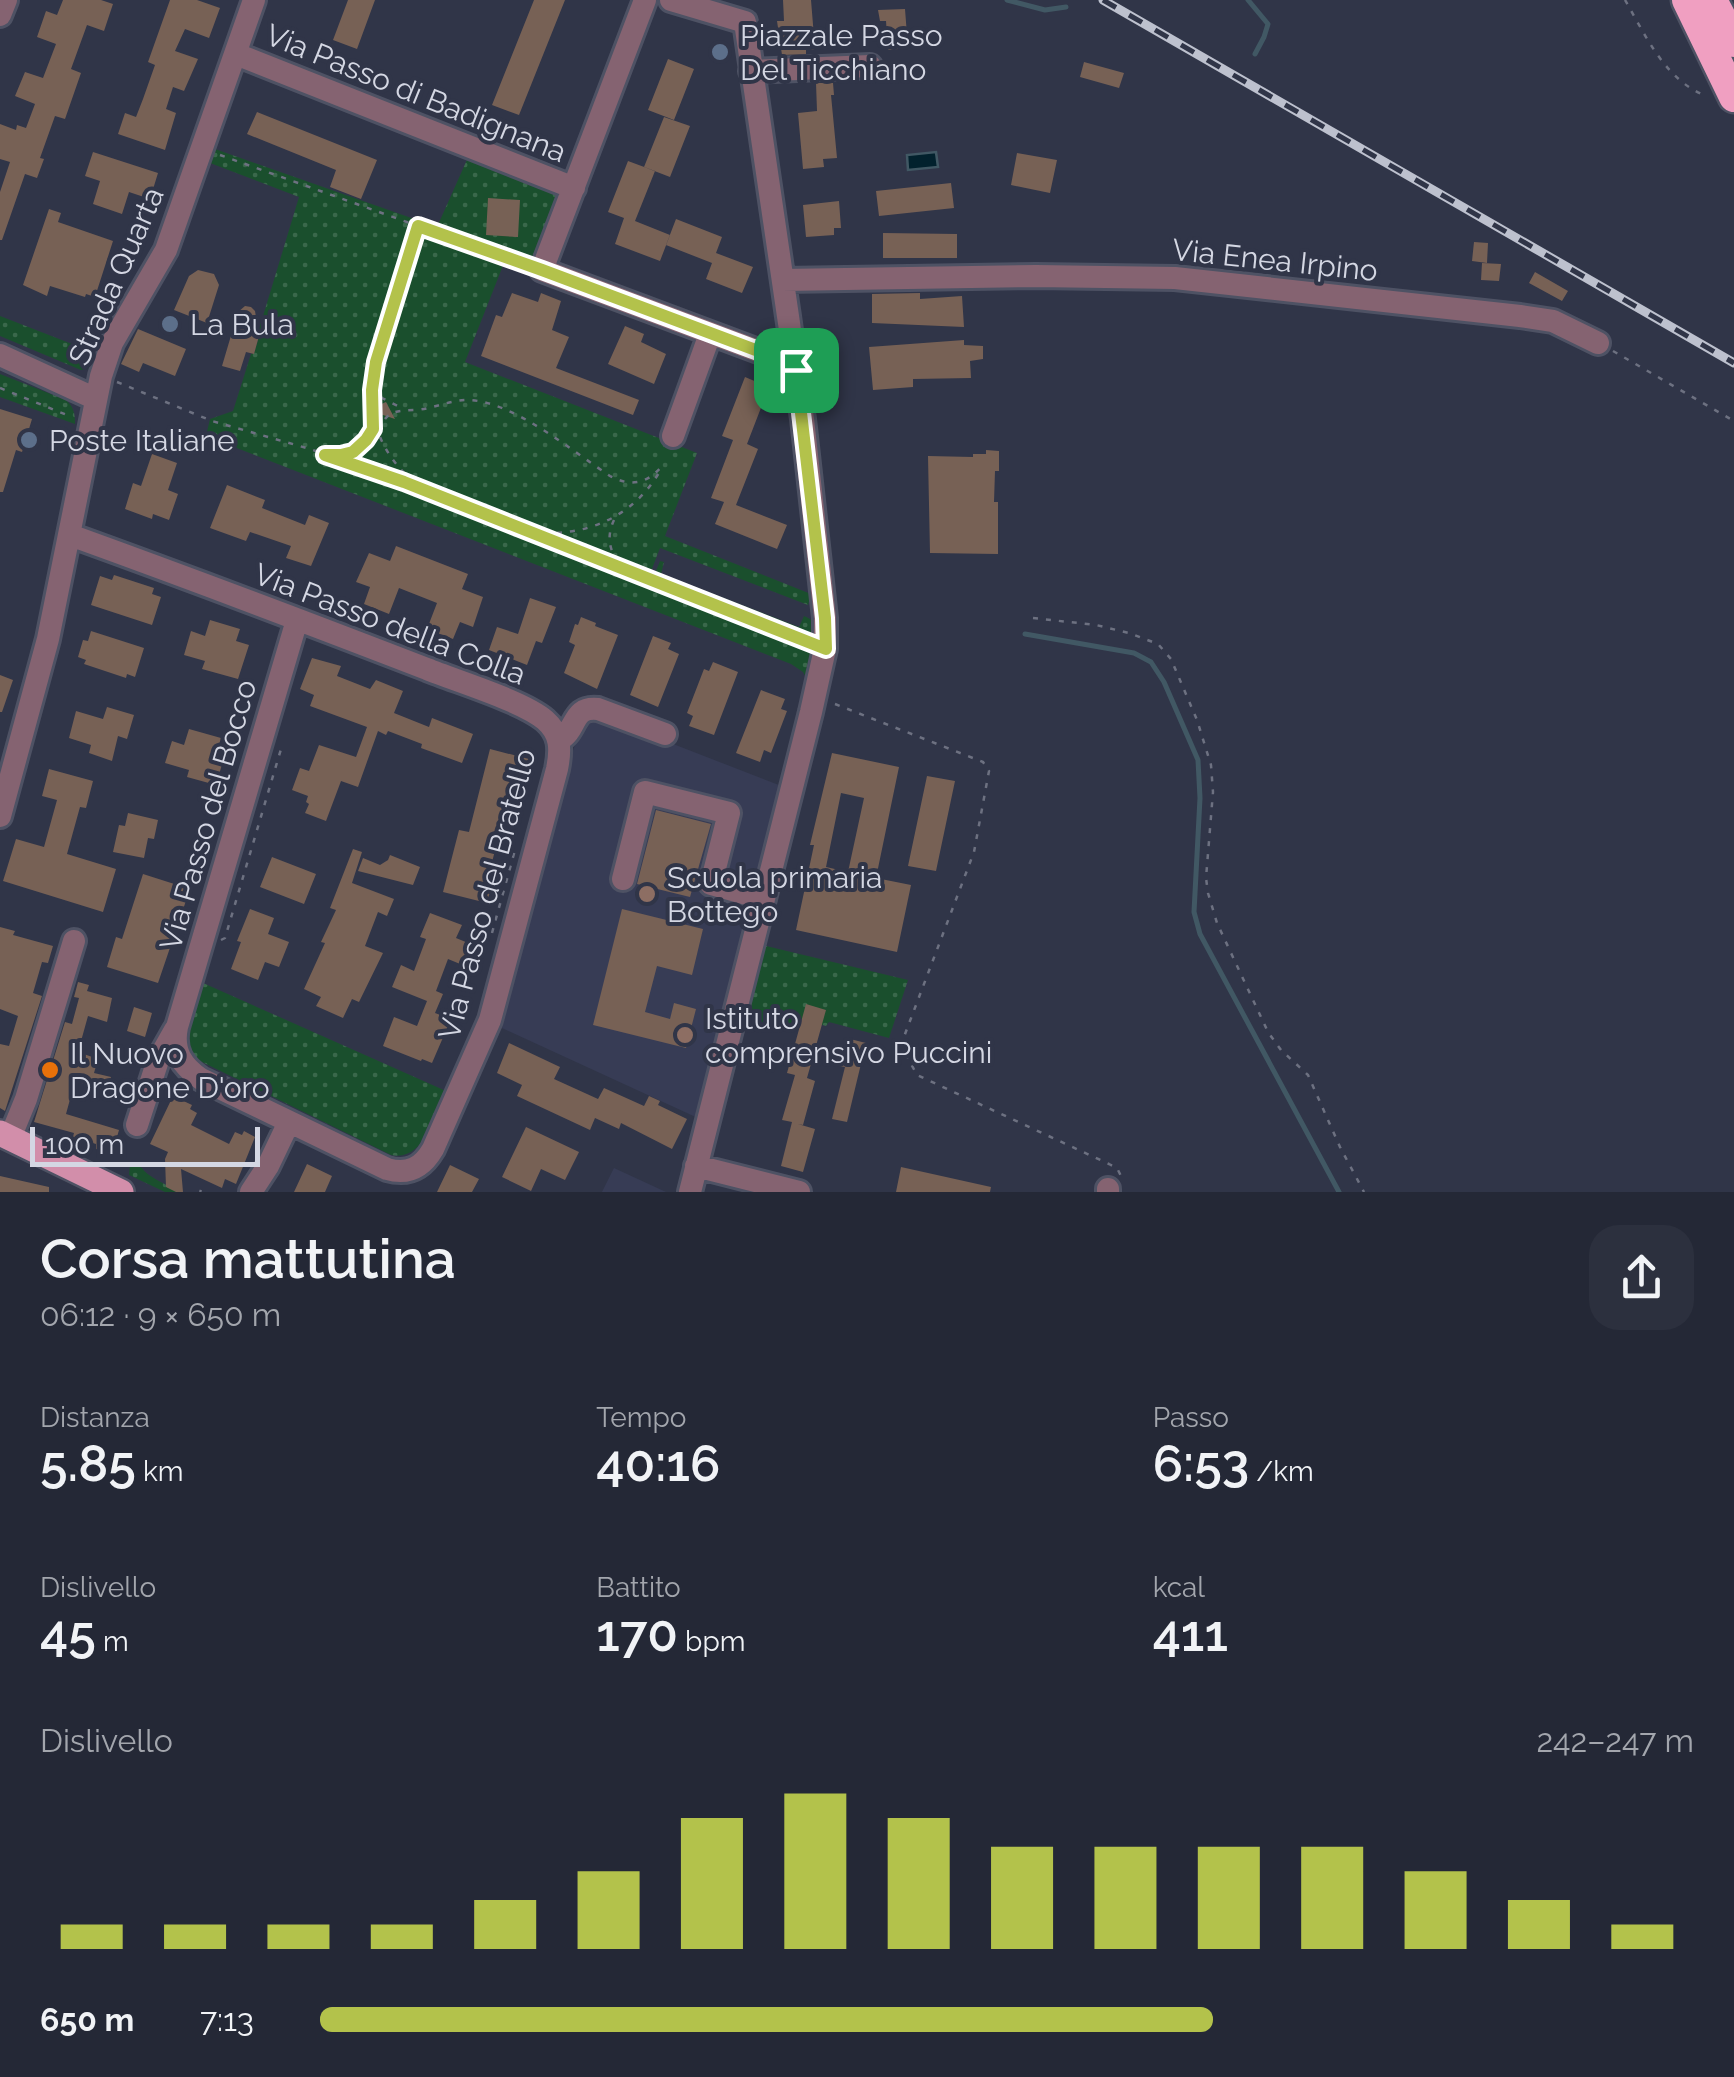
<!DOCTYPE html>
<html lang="it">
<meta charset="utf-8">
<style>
:root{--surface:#242836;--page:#2c303e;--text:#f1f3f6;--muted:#a3a6ad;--accent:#b3c24b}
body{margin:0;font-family:Raleway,sans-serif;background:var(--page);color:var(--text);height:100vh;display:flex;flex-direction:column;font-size:38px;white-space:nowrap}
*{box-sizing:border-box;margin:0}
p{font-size:32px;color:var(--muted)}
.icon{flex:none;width:55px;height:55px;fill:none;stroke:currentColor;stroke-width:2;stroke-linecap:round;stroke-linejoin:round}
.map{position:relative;height:1192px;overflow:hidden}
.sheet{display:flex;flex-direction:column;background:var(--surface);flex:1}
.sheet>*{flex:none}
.scale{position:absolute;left:30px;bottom:25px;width:230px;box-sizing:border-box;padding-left:10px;border:5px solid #d4d7e3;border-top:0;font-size:28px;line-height:35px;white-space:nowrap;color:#d4d7e3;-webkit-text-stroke:8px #303548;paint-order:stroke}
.pin{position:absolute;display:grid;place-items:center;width:85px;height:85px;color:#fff;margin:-42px;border-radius:20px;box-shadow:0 5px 15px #0006}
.round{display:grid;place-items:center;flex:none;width:105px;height:105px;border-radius:30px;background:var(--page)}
.head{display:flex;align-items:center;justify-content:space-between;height:170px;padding:0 40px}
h1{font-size:55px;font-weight:600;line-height:75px}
.figures{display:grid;grid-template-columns:repeat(3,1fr);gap:15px;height:170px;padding:10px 40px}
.figures div{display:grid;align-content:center}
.figures b{font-size:50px;font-weight:600}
.figures small{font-size:28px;font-weight:400}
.figures p{font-size:28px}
.chart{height:280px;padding:20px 40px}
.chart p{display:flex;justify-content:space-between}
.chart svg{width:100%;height:180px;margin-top:10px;stroke:var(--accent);stroke-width:6}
ul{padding:0 40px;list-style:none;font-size:32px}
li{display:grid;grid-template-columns:160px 120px 1fr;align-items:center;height:75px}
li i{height:25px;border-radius:12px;background:var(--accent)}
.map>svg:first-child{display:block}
.built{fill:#373c55}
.green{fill:url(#green-dots)}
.water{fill:#02212d;stroke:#415864;stroke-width:2.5}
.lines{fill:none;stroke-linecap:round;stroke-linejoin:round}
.stream{stroke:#415864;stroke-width:5}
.building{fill:#776155;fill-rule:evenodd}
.minor-casing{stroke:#4e5264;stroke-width:28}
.major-casing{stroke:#4e5264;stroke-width:30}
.highway-casing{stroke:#4e5264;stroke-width:35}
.path{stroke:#6d7181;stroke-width:2.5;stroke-dasharray:5 8;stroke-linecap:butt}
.minor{stroke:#856371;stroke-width:22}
.major{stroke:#d28eaa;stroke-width:25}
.highway{stroke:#f09fc1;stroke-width:30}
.rail-casing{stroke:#bdc1ce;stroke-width:9}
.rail{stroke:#303548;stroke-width:5;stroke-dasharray:15;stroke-linecap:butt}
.route-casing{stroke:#fff;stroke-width:20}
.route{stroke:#b3c24b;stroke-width:12}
.service-dot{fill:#5c6f8a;stroke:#303548;stroke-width:4}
.education-dot{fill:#8d6e63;stroke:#303548;stroke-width:4}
.food-dot{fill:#e8710a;stroke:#303548;stroke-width:4}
.labels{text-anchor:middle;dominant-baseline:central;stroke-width:8;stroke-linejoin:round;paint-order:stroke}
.poi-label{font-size:30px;fill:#d4d7e3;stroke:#303548;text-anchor:start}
.street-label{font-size:30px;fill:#d4d7e3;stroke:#303548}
</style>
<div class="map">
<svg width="1734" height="1192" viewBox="0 0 1734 1192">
<defs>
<pattern id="green-dots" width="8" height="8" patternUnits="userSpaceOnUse" patternTransform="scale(2.5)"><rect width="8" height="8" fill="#1a4f2d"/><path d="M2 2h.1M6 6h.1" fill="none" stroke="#3a684b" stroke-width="1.8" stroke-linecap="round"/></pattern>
</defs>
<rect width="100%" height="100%" fill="#303548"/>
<path class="built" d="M 601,716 L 784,787 L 700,1119 L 502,1028 L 578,732 L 581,723 Z
M 614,1168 L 666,1192 L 602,1192 Z"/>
<path class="green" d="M 215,149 L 437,227 L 470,153 L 560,187 L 528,272 L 504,263 L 465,362 L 697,453 L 665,536 L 811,594 L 808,605 L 660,548 L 647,582 L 815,648 L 808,681 L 803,672 L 791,664 L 206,436 L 210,419 L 233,411 L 251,354 L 254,353 L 259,337 L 257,336 L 299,197 L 210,163 Z
M 0,316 L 85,349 L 97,344 L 89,368 L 81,370 L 0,336 Z
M 0,374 L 66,400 C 74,407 75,414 75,424 L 0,397 Z
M 660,561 L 664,562 L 661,574 L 799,627 L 804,616 C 819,622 815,628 815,642 L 653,578 Z
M 762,945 L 908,980 L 889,1038 L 829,1022 L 826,1026 L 794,1017 L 789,1029 L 746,1018 Z
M 203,983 L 446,1091 C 435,1115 424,1162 391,1155 L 198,1060 C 178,1037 195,1008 203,983 Z
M 130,1163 L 141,1167 C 148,1178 166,1183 177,1192 L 165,1192 L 129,1175 Z"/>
<path class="water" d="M 936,152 L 938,167 L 908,170 L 907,155 Z"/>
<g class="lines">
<path class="stream" d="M 1007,0 L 1045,10 L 1066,7
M 1248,0 L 1268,24 L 1264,37 L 1255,54
M 1025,634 L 1134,653 L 1151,662 L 1164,682 L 1198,760 L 1200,798 L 1194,912 L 1200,934 L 1339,1192"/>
</g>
<path class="building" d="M 63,0 L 101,0 L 113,4 L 104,31 L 87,25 L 71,69 L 81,73 L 65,119 L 55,116 L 40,158 L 44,159 L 37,178 L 25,174 L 2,240 L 0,240 L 0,192 L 10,162 L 0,159 L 0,124 L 16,130 L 17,125 L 26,128 L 35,104 L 15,96 L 25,72 L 43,78 L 56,44 L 37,37 L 46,11 L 57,15 Z
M 170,0 L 197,0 L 220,8 L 209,38 L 185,29 L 175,51 L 198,59 L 184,91 L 173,87 L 166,109 L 176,113 L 165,150 L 118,134 L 125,113 L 136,117 L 143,99 L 155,65 L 148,62 Z
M 348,0 L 375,0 L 357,49 L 333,40 Z
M 534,0 L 565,0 L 519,115 L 492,105 Z
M 783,0 L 811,0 L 815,49 L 806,50 L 806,54 L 782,55 L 777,21 L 784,21 Z
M 905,9 L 908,48 L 888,50 L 886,21 L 880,21 L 878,10 Z
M 668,59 L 694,69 L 674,120 L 648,110 Z
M 1084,62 L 1124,73 L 1119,88 L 1080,77 Z
M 816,83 L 833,83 L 834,95 L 831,95 L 837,158 L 823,159 L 824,167 L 803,169 L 798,113 L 817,111 Z
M 257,112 L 377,160 L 361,199 L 330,187 L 336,170 L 247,134 Z
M 664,117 L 690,126 L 670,177 L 644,167 Z
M 93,152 L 158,173 L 150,199 L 129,192 L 122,214 L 93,204 L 100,181 L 85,176 Z
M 1017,153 L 1057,160 L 1050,193 L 1011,185 Z
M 628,161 L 655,171 L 635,221 L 670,235 L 660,261 L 615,244 L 624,218 L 608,212 Z
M 951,183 L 954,208 L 879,216 L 876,191 Z
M 488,198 L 520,200 L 518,237 L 486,235 Z
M 839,201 L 841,228 L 834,228 L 834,235 L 806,237 L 803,205 Z
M 49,209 L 61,213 L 58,222 L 113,241 L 95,297 L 86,294 L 85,297 L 50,286 L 47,296 L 23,285 Z
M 676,219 L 722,237 L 716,253 L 753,267 L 742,293 L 706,279 L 712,263 L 666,245 Z
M 883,233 L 957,234 L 957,258 L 883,258 Z
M 1474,242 L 1488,243 L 1487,263 L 1472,261 Z
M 1482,263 L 1501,264 L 1499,281 L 1481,280 Z
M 198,270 L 214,274 L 219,285 L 207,323 L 174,310 L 189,276 Z
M 1535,272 L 1568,291 L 1562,301 L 1529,283 Z
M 512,293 L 538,302 L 541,293 L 561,301 L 552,330 L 569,337 L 556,368 L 639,400 L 633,415 L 481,356 L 496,315 L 502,317 Z
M 920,293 L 920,299 L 962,296 L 964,327 L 872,323 L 872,294 Z
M 245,306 L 251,307 L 255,311 L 256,317 L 251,334 L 259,336 L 254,354 L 246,352 L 240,371 L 222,366 L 238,312 Z
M 625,326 L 644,334 L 641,342 L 666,354 L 654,384 L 608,364 Z
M 138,329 L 186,349 L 175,376 L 143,363 L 139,372 L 121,364 Z
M 964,340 L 964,345 L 983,346 L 983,359 L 970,361 L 971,378 L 913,379 L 913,387 L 873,390 L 869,347 Z
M 745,377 L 769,387 L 747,444 L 758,449 L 736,505 L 787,525 L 777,549 L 715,524 L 724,502 L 711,498 L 733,440 L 722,436 Z
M 386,402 L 395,419 L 368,410 Z
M 0,409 L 32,419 L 22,452 L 16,450 L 3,492 L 0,492 Z
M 986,450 L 999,451 L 999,471 L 995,471 L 994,502 L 998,502 L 998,554 L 930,553 L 928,456 L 973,457 L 973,454 L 986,454 Z
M 152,454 L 177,463 L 168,490 L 178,494 L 169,520 L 153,514 L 152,519 L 125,509 L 133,483 L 141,486 Z
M 227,485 L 265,500 L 262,508 L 305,525 L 309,515 L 329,523 L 311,566 L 286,558 L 291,546 L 250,532 L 246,541 L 210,528 Z
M 396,546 L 468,574 L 462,589 L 483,597 L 473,627 L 460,622 L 453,639 L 427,629 L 437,603 L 399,588 L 389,614 L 364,604 L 370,587 L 356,582 L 369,553 L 390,561 Z
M 114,575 L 154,588 L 152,594 L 161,597 L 152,625 L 91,605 L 100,576 L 112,580 Z
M 530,598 L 556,607 L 542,643 L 536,641 L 527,665 L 489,650 L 497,627 L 518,634 Z
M 581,617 L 596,623 L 595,626 L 618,635 L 597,689 L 564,673 L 575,645 L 569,642 L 575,624 L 578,625 Z
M 210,620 L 240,629 L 236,641 L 249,645 L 238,679 L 202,669 L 205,661 L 184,655 L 191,631 L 205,636 Z
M 91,631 L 144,648 L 135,677 L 127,674 L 126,678 L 84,664 L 86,660 L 78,657 L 83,640 L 88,641 Z
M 653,636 L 671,643 L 668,649 L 679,654 L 658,707 L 630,695 Z
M 312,658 L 341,666 L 337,676 L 370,689 L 376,680 L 403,691 L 394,713 L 429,727 L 432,718 L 473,734 L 462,763 L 421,748 L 422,744 L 388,731 L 386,735 L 378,731 L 358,787 L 341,781 L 326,821 L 305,813 L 309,804 L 306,802 L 308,796 L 292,790 L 300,768 L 309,771 L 319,745 L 356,757 L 367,727 L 310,706 L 314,695 L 300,689 Z
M 713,662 L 738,672 L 714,735 L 689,726 L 693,716 L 687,713 L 704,669 L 709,671 Z
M 0,675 L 13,680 L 2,712 L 0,712 Z
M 761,690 L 785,699 L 781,709 L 787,711 L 771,753 L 764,750 L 760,762 L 736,753 Z
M 107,707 L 134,715 L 127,739 L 118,736 L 112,761 L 89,753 L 91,745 L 69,738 L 76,711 L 103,719 Z
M 189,729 L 221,738 L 217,751 L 225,754 L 216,785 L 187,777 L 189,770 L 165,763 L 172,741 L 184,745 Z
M 490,749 L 529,759 L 519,798 L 524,799 L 518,823 L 503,819 L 488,878 L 493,880 L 487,903 L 443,892 L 459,830 L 469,832 Z
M 832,753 L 899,767 L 876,878 L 911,885 L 897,952 L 796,930 L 814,845 L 810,845 ZM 841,793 L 864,798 L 848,872 L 826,867 Z
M 49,769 L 93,781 L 86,808 L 80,807 L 67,854 L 116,869 L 103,912 L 3,881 L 16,839 L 44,847 L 57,800 L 42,796 Z
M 927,776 L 955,781 L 936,871 L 908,866 Z
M 656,810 L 711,824 L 690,897 L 637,884 Z
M 128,813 L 158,820 L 154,839 L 148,838 L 144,858 L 113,852 L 119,825 L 125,826 Z
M 353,849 L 362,852 L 352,883 L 394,899 L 387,916 L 378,912 L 365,946 L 383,953 L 359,1002 L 352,999 L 343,1018 L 316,1006 L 321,997 L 304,989 L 325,943 L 321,942 L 336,910 L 330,908 Z
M 390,855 L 420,867 L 413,885 L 358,871 L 363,858 L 380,865 L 388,860 Z
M 272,857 L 316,874 L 304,904 L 260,887 Z
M 143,874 L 190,889 L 158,983 L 107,967 L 116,937 L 122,939 Z
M 250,909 L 274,918 L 268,934 L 289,942 L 279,967 L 265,962 L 258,980 L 231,969 L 241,942 L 237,941 Z
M 622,909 L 703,929 L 692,975 L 657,966 L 645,1012 L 670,1019 L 674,1003 L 696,1009 L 686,1048 L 593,1025 Z
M 430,913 L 462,925 L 456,938 L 473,945 L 465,966 L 448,959 L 436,991 L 443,994 L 435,1013 L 451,1019 L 432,1063 L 422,1059 L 421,1061 L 383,1046 L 394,1017 L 417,1026 L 427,1001 L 392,987 L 401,965 L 414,971 L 426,939 L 420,937 Z
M 0,927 L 15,931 L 13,935 L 53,946 L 48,963 L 42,962 L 33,993 L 42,996 L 5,1111 L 0,1108 L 0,1044 L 9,1046 L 18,1016 L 0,1009 Z
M 78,982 L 89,985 L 87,991 L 112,998 L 107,1022 L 88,1016 L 78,1052 L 98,1059 L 94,1073 L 111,1077 L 107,1091 L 75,1081 L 66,1114 L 119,1130 L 112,1154 L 96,1149 L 96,1144 L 73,1137 L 74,1133 L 34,1122 L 65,1022 L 72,1024 L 79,998 L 74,997 Z
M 806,1004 L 826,1010 L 807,1078 L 815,1081 L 803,1125 L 798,1124 L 815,1129 L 803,1172 L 781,1166 L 792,1122 L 782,1120 L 795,1075 L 787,1073 Z
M 134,1007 L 152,1013 L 145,1037 L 127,1031 Z
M 846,1038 L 866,1043 L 847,1122 L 832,1119 L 845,1067 L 839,1066 Z
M 509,1043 L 560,1067 L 554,1079 L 598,1099 L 604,1088 L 644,1106 L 649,1096 L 660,1101 L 658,1105 L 687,1119 L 672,1149 L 621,1123 L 619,1129 L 595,1118 L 590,1130 L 517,1096 L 522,1085 L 497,1073 Z
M 173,1096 L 192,1105 L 190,1109 L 197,1113 L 191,1125 L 229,1144 L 235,1132 L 242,1135 L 244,1131 L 255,1137 L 236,1184 L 225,1179 L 222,1188 L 181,1169 L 183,1192 L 176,1192 L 166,1187 L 165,1159 L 168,1152 L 150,1144 Z
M 526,1127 L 579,1152 L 565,1180 L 541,1169 L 531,1191 L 502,1177 Z
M 307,1164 L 332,1176 L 325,1192 L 294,1192 Z
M 450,1165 L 479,1179 L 472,1192 L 437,1192 Z
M 901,1167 L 991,1187 L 990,1192 L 896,1192 Z
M 0,1176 L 49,1187 L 49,1192 L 0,1192 Z"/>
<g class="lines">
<defs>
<path id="minor" d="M 645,0 L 542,270 L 766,354 L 796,370
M 671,0 L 745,22 L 803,419 L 825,618 L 825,649 L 811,712 L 690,1192
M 0,15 L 6,0
M 236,54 L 574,188
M 751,71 L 870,66
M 783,280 L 1036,276 L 1175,278 L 1520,316 L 1553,321 L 1598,343
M 0,355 L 96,399
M 673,436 L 710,334
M 70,535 C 189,578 308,623 427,669 C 456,681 523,701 545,720 C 561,734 561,749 557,769 L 490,1020 L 433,1149 C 422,1168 408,1175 387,1169 L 201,1079 C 182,1066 172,1051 177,1027 L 297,620
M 559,740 C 578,730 571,706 598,709 L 665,734
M 0,816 L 48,639 L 101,376 L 112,343 L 166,250 L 254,0
M 623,879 L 645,792 L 729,813 L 711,884 L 764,899
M 137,1125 L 158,1060 L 175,1030
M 10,1138 L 26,1099 L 74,941
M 696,1166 L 799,1192
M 251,1192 L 268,1166 L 289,1122
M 1108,1192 L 1108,1189"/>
<path id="major" d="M 0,1133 L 121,1192"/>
<path id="highway" d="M 1687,0 L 1734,97
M 1712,0 L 1734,42"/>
</defs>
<use href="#minor" class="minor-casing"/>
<use href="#major" class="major-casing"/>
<use href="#highway" class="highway-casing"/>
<path class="path" d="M 1625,0 C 1646,36 1665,80 1706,96
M 220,155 L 418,226 C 409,256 399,286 390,316 C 368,383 357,434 418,486
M 420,227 L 525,264
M 1613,351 L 1734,421
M 117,382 L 212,421 L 310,449 L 404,482 L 806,641
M 373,387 L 382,398 L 402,408
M 0,388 L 72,417
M 380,431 C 385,410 397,411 415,410 C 433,409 449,400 468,400 C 513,401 572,451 610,476 C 630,487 647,484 662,466
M 331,455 C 353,455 367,446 374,425
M 614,520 C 606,537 609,552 622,567
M 531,532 C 584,538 633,518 660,471
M 1033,618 L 1096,625 L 1129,633 L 1158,644 L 1171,659 L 1197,720 L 1211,765 L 1213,792 L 1206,878 L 1208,893 L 1217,923 L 1268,1032 L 1281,1050 L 1308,1075 L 1340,1147 L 1364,1192
M 835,704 L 983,762 L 989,771 L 974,852 L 902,1042 L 903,1049 L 917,1075 L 1109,1164 L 1117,1168 L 1121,1176
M 492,933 L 515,850
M 221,940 L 225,938 L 281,749
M 200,1192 L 201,1190"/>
<use href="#minor" class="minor"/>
<use href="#major" class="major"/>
<use href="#highway" class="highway"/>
<defs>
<path id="rail" d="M 1103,0 L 1734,363"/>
</defs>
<use href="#rail" class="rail-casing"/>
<use href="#rail" class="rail"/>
</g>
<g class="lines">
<defs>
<path id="route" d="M 418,226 L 542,270 L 766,354 L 796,370 L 825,618 L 826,649 L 404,482 L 325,455 L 341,455 L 353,452 L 366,440 L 373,429 L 372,390 L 376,362 Z"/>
</defs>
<use href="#route" class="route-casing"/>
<use href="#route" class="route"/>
</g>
<g class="service-dot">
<circle cx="720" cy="52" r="10"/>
<circle cx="170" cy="324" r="10"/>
<circle cx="29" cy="440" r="10"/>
</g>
<g class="education-dot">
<circle cx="647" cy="894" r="10"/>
<circle cx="685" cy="1035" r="10"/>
</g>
<circle class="food-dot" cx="50" cy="1070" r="10"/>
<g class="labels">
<g class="poi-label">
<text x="740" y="35">Piazzale Passo<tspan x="740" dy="34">Del Ticchiano</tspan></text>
<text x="190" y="324">La Bula</text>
<text x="49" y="440">Poste Italiane</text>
<text x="667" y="877">Scuola primaria<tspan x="667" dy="34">Bottego</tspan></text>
<text x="705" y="1018">Istituto<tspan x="705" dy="34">comprensivo Puccini</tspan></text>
<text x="70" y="1053">Il Nuovo<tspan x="70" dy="34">Dragone D'oro</tspan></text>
</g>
<g class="street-label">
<text transform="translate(416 93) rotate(22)">Via Passo di Badignana</text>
<text transform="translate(1275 260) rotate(6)">Via Enea Irpino</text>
<text transform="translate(116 276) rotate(-66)">Strada Quarta</text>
<text transform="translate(390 624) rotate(21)">Via Passo della Colla</text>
<text transform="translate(208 815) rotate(-74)">Via Passo del Bocco</text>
<text transform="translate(487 894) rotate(-75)">Via Passo del Bratello</text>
</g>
</g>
</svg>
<div class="scale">100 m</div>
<div class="pin" style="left:796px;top:370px;background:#1e9e55"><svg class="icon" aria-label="arrive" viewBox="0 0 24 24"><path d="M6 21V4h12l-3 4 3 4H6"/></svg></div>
</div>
<section class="sheet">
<div class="head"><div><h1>Corsa mattutina</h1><p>06:12 · 9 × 650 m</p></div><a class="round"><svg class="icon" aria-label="share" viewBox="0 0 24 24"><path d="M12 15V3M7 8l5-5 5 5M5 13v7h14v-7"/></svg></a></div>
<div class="figures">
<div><p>Distanza</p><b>5.85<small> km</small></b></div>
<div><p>Tempo</p><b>40:16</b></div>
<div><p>Passo</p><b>6:53<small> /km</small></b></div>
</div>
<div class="figures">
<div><p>Dislivello</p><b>45<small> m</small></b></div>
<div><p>Battito</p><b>170<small> bpm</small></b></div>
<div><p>kcal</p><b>411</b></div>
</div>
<div class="chart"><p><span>Dislivello</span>242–247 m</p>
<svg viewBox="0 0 160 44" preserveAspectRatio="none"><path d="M5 44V38M15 44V38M25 44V38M35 44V38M45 44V32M55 44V25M65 44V12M75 44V6M85 44V12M95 44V19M105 44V19M115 44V19M125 44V19M135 44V25M145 44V32M155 44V38"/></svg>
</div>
<ul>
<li><b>650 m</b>7:13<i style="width:65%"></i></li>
</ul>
</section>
